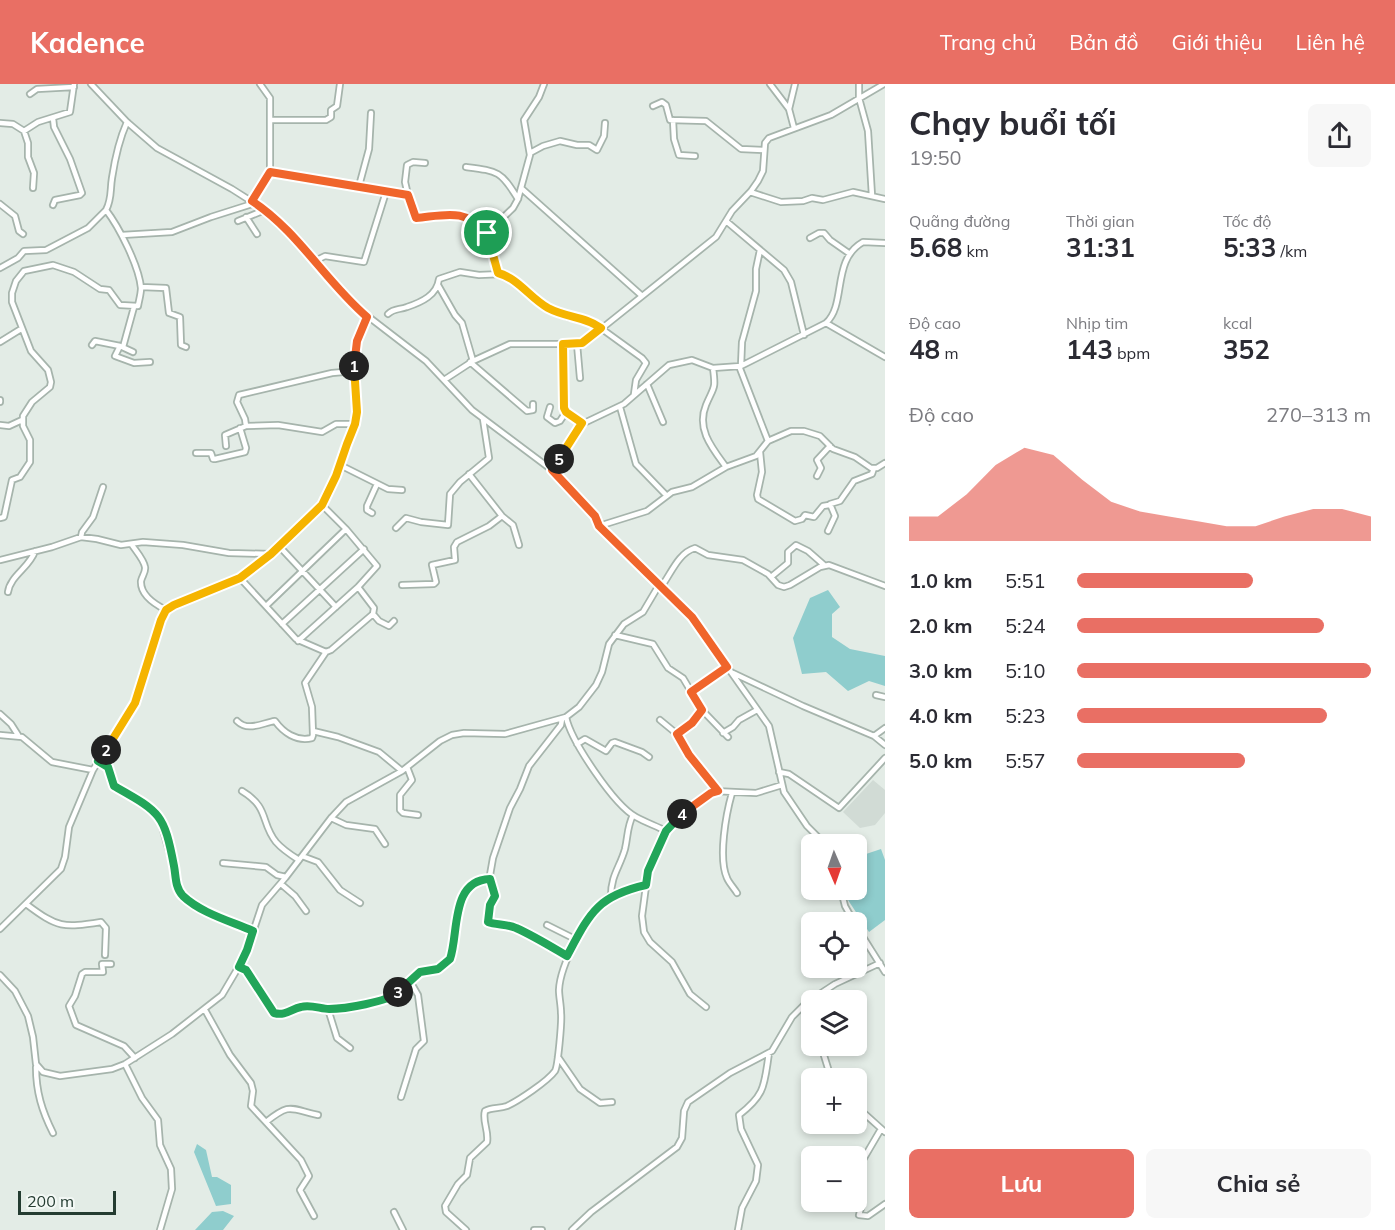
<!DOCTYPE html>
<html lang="vi">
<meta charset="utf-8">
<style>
:root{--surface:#fff;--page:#f7f7f7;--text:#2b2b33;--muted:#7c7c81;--accent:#e96f64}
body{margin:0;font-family:Mulish,sans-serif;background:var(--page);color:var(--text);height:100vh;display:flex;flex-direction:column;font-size:22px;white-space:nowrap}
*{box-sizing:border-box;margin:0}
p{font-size:20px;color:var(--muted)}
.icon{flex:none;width:33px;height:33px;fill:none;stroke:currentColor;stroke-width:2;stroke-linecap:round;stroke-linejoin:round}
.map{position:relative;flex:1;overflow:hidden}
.drawer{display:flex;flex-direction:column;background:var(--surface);width:510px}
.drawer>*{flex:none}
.needle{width:39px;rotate:178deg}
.buttons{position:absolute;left:801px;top:750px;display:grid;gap:12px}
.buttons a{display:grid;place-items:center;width:66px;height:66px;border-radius:9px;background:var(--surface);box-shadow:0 3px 9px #0003;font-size:30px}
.scale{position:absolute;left:18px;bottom:15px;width:98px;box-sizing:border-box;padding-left:6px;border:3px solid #243c31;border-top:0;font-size:16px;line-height:21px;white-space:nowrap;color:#243c31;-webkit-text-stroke:4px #f3f8f5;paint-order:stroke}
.pin{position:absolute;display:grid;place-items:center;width:51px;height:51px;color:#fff;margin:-26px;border:3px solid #fff;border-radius:50%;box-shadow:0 2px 6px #0007}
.km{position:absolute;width:30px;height:30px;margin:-15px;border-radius:50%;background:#222;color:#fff;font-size:16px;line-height:30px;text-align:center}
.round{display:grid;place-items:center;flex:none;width:63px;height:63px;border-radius:9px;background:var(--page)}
.overview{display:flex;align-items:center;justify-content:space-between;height:102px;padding:0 24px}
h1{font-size:33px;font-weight:700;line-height:45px}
.figures{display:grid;grid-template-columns:repeat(3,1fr);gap:9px;height:102px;padding:6px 24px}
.figures div{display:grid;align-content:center}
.figures b{font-size:26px;font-weight:700}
.figures small{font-size:16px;font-weight:400}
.figures p{font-size:16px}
.chart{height:168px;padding:12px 24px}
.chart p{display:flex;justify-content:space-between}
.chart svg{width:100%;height:108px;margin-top:6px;fill:var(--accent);opacity:.7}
.cta{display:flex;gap:12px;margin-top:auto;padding:12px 24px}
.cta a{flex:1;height:69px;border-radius:9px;background:var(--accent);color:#fff;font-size:24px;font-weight:700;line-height:69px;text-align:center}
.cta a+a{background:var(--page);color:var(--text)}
ul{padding:0 24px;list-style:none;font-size:20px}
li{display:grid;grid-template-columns:96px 72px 1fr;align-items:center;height:45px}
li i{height:15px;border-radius:8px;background:var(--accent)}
header{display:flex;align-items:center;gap:36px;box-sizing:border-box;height:84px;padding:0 30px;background:var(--accent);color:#fff}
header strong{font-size:28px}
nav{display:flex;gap:33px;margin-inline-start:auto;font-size:21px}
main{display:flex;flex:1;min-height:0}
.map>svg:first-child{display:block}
.built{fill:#d1dbd5}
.water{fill:#8fcdcd}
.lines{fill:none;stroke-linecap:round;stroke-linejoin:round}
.minor-casing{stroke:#a6b4ac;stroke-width:8}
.minor{stroke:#fff;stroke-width:4.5}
.split-1-casing{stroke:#fff;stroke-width:12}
.split-2-casing{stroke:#fff;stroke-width:12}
.split-3-casing{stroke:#fff;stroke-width:12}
.split-4-casing{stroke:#fff;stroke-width:12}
.split-5-casing{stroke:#fff;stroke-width:12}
.split-6-casing{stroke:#fff;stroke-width:12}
.split-1{stroke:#f0652b;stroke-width:8}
.split-2{stroke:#f5b400;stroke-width:8}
.split-3{stroke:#22a559;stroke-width:8}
.split-4{stroke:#22a559;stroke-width:8}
.split-5{stroke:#f0652b;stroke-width:8}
.split-6{stroke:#f5b400;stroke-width:8}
</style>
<header>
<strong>Kadence</strong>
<nav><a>Trang chủ</a><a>Bản đồ</a><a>Giới thiệu</a><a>Liên hệ</a></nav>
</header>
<main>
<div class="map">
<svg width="885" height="1146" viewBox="0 0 885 1146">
<rect width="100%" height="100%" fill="#e3ece6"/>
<path class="built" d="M 873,696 L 885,706 L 885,729 L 875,741 L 860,744 L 843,728 Z"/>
<path class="water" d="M 828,506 L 840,523 L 832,530 L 832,553 L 850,565 L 885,572 L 885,602 L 869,597 L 848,607 L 826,588 L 802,590 L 793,554 L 810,514 Z
M 881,765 L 885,776 L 885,836 L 869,848 L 848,816 L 848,806 L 856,806 L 857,773 Z
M 197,1060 L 206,1066 L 212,1093 L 217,1093 L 231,1101 L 231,1120 L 216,1122 L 194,1068 Z
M 223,1127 L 234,1132 L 223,1146 L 195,1146 L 212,1128 Z"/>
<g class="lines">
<defs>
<path id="minor" d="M 91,0 L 127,38 L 157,64 L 232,105 L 265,126 L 283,142 L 361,227 L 426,277 L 472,326 L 552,386 L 595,432 L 599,442 L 692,533 L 769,642 L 784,708 L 807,742 L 825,760
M 260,0 L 270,14 L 270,88 L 386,108
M 770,0 L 789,25 L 794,44
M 859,0 L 859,14 L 868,47 L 872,112
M 30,10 L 37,5 L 74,3
M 653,22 L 662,18 L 666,21 L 670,36 L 706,37 L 741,65 L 763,66
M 789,25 L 795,0
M 53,34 L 54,43 L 70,75 L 82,109 L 80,111 L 55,116 L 53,121
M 270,36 L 326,36 L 331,33 L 331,26 L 337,22 L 340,0
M 673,36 L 674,55 L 679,71 L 695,72
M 0,39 L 13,40 L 24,47 L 38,38 L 70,28 L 74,0
M 24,47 L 28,59 L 28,73 L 34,89 L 33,104
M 530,69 L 543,62 L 560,57 L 577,61 L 589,61 L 597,66 L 604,52 L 605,39
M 466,83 C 498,87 501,87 518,115
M 359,102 L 369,65 L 371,29
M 521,104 L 641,211
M 750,108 L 781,118 L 803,117 L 812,114 L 823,116 L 853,108 L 885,115
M 408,111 L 416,134 C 476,129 483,128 498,189
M 252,116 L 270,88
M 0,120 L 15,132 L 19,147 L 23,150
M 246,133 L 257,150
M 238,137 L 265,126
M 726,137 L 784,186 L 791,198 L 804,251
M 487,149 L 513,124 L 518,115 L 530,71 L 524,36 L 539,13 L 544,0
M 122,151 L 172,148 L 211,133 L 255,119
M 810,154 L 819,149 L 824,149 L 830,156 L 850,170
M 315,177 L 325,172 L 364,178 L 386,108 L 408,111 L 405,98 L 407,81 L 413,78 L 425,79
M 0,184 L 18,174 L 24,167 L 46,166 L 88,144 L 106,126
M 438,201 L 455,231 L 462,239 L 473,277
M 141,203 L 166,204 L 169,229 L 180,233 L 181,261 L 186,263
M 388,230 C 394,224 399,226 407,223 C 422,218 437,211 439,195 L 460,188 L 479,191 L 502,190 L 517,198 L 529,211 L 545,222 L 567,233 L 591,237 L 642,274 L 646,279 L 636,296 L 634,310
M 826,239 L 885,273
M 0,258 L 21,245
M 563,260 L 564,324 L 566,328 L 582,340
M 577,260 L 580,294
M 92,261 L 95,257 L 120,262 L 133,268
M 120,262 L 115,272 L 134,279 L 150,278
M 123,263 L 134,223
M 470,278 L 527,327 L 533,326 L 533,320
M 739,282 L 768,357
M 741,282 L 742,258 L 756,207 L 756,185 L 760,166
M 713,284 C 716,306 714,302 706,321 C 696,345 712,364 726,383
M 444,296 L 473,277 L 510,260 L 577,260 L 586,257 L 716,153 L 732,127 L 751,107 L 758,97 L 763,87 L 765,59 L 769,54 L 831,31 L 884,0
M 647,300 L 663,338
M 0,316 L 0,318
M 550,323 L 547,333 L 555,339 L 560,337 L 566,328
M 620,323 L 636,380 L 667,412
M 0,341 L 9,342 L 22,336
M 246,342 L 245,335 L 237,318 L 239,311 L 332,289 L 355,287
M 226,362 L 225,351 L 246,342 L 278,341 L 322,348 L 336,340 L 355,340
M 760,368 L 762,388 L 757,411 L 758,415 L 795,437 L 802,435 L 805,431 L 814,433 L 823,422 L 829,421
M 196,369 L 211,369 L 213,375 L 215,375 L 245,368 L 246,364 L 240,344
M 340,381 L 388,405 L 402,406
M 552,386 L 582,340 L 624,320 L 669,281 L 692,276 L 713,284 L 741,282 L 826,239 C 847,220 831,176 863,158 L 885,159
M 469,390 L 502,432 L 513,441 L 519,461
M 817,392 L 821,384 L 817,376 L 830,362
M 372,429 L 367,426 L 367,422 L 377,400
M 0,434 L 4,433 L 12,396 L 20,393 L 30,378 L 30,356 L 23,342 L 23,332 L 32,318 L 50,303 L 51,298 L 48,286 L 31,267 L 12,218 L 12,209 L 16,197 L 24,187 L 53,181 L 74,188 L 100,205 L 109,206 L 120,221 L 138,222 C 139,216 141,210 141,204 C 139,182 119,143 106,126 C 112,115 110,106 112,94 C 115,74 119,56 127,38
M 599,442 L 647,427 L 672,408 L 692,403 L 726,383 L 756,372 L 768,357 L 791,347 L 804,347 L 820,352 L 833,365 L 855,373 L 871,384 L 877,384 L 885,379
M 396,444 L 406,434 L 421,438 L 448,441 L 450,410 L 460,398 L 489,374 L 483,335
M 828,447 L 835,432 L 830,420 L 840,417 L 854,397 L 872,390 L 874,384
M 81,453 L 82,448 L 93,433 L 103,403
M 132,461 C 136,467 144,476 145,483 C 146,488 142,492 141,497 C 140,511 156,521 166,526
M 279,462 L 336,523
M 0,476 L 52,463 L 81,453 L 97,455 L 121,461 L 143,458 L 183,461 L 229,469 L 271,470
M 771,493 L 788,479 L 788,468 L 796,461 L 808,467 L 824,481
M 240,494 L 296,555 L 326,568
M 402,501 L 434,500 L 436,498 L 432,481 L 455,476 L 454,463 L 457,458 L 489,442 L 502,432
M 358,503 L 374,524 L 373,530 L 379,537 L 389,542 L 394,537
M 661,503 C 671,490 678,469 695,464 L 708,471 L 743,476 L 768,490 L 778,501 L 784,503 L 790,501 L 820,483 L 829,481 L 885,502
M 8,508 C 10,492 30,483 35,467
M 266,522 L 346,445
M 282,540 L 364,465
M 615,551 L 653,560 L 668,584 L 683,594 L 702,626 L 728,653
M 298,557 L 358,503 L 377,482 L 346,445 L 322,421
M 733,589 L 803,622 L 874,652 L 885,661
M 691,608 L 727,583
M 876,611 L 885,613
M 0,630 L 11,640 L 18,651
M 566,633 C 571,657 614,721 636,733 C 645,738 656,742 666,747
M 562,635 L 561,641 L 529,682 L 520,705 L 510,724 L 493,774 L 490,791 L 495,814 L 490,821 L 487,837 L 490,840 L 516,843 L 526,850 L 540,855 L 567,872
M 660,636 L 677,650 L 689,671 L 718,707
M 237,637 C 248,648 262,639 275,637 C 283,648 296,658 312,654 L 313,651 L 312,623 L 305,599 L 326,568 L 331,566 L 373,530
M 313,647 L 338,653 L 379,668 L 402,687
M 723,649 L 733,643 L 739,636 L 757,626
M 677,650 L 694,637 L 702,626
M 0,651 L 22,653 L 52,678 L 93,686
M 874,652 L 885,644
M 577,660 L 585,655 L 606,667 L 612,659 L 615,658 L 642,668 L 649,673
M 98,677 L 108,683 L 114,702 L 145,719 L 159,732 L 173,781 L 176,800 L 182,811 L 204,826 L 253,847
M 407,683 L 412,696 L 400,711 L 400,726 L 403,729 L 418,731
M 779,688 L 789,690 L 839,724 L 885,674
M 242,707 C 270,724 260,738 276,758 C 282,765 291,771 299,776
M 732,709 C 726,730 718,774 727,794 C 729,799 734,804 737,809
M 331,734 L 346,741 L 375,745 L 385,760
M 302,772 L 318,778 L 340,806 L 360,819
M 223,779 L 266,783 L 277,791 L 286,793
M 281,800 L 295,812 L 306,827
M 841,806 L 845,822 L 854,838
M 611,812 C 611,791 620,783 625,765 C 628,752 627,743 633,731
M 26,820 C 58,844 63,844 101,838 L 106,844 L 105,871
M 547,841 L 577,856
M 856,842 L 885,888
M 0,845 L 61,785 L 65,773 L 69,743 L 93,686 L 135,619 L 161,536 L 166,526 L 174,521 L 240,494 L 271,470 L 322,421 L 336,392 L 347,360 L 355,340 L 357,328 L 354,274 L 360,248 L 367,233
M 111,880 L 102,880 L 103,888 L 85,888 L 82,890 L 75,912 L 69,922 L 76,941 L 124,962 L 135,974
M 239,883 L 247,886 L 261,906 L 272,926 L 282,930 L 304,922 L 332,925 L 356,922 L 389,914 L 420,887 L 438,885 L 450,875 C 459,850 450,796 490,795
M 0,891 L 15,907 L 28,932 L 33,953 L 36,980 L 43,988 L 60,992 L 112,985 L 125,980 L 172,950 L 222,911 L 245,872 L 262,821 L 286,793 L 331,734 L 346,718 L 402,687 L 440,657 L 452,651 L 464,649 L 505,650 L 566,633 L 579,623 L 596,601 L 602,588 L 609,560 L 624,540 L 643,528 L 659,501
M 706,923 L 690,910 L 672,878 L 650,858 L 644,848 L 642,832 L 648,787 L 666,747 L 691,722 L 714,707 L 756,709 L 782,701
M 328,925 L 337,954 L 350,964
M 205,926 L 230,971 L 251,999 L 253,1007 L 251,1022 L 301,1076 L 309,1092 L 300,1106 L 314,1132
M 822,965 L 831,994
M 558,973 L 580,1005 L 600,1019 L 612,1018
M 125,980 L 142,1014 L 158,1036 L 160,1061 L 171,1085 L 172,1105 L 160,1146
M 36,983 C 36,1008 42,1027 53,1049
M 401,1013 L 416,965 L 424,957 L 418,911 L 410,897
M 856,1022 L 885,1048
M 266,1038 C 291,1018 290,1025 318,1031
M 881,1045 L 857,1086 L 863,1117 L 859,1131 L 868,1132 L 885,1120
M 394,1128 L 403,1146
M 466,1146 L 446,1128 L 445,1122 L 458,1100 L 467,1091 L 470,1074 L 487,1058 C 489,1047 482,1037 485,1027 C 492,1023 499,1025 507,1022 C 518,1017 548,997 555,987 C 558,982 562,937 561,929 C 561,921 559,913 559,906 C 560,882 587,828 607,814 C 618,807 633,804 646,801
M 534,1146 L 542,1146
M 572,1146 L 591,1128 L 677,1063 L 682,1054 L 684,1027 L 688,1018 L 730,989 L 772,967 L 792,933 L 806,919 L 835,900 L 880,879
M 738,1146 L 742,1124 L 756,1097 L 758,1081 L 741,1045 L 739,1031 C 766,1010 764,1001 769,969"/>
</defs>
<use href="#minor" class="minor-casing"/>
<use href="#minor" class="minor"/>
</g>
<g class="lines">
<defs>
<path id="split-1" d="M 354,282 L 357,257 L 367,233 C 325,197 298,147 252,117 L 270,88 L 408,111 L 416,134 C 447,131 464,124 487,149"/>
<path id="split-2" d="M 106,666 L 135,619 L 161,536 L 166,526 L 174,521 L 240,494 L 271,470 L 322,421 L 336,392 L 347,360 L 355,340 L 357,328 L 354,282"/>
<path id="split-3" d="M 106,666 L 98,677 L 108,683 L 114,702 C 160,728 164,729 174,782 C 176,792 175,804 183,812 C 201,829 230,837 253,847 L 247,866 L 239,883 L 246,886 L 274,929 C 286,932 291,925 301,923 C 310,920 321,925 329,925 C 344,925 388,918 398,908"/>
<path id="split-4" d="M 398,908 L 420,888 L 438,885 L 450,875 C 459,850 450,796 490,795 L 495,812 L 490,821 L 488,838 C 496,841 508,840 516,844 C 534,852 550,862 567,872 C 590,829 597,812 646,801 L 648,787 L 666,747 L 682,730"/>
<path id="split-5" d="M 559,375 L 552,386 L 595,432 L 599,442 L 692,533 L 727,583 L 691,608 L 702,626 L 692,639 L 677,650 L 689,671 L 718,707 L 711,709 L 682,730"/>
<path id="split-6" d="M 487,149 L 498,189 C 518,194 530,214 548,224 C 567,234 584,232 601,244 L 582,259 L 563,260 L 564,324 L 566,328 L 582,339 L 559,375"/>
</defs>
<use href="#split-1" class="split-1-casing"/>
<use href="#split-2" class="split-2-casing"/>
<use href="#split-3" class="split-3-casing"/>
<use href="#split-4" class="split-4-casing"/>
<use href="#split-5" class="split-5-casing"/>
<use href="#split-6" class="split-6-casing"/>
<use href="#split-1" class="split-1"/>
<use href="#split-2" class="split-2"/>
<use href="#split-3" class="split-3"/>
<use href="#split-4" class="split-4"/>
<use href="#split-5" class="split-5"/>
<use href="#split-6" class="split-6"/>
</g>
</svg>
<div class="buttons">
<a><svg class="needle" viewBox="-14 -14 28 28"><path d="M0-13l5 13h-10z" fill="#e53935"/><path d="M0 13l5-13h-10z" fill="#7c7c81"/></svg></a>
<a><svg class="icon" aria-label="locate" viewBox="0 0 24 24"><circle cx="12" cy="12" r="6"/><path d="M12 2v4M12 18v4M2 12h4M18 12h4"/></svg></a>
<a><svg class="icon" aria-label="layers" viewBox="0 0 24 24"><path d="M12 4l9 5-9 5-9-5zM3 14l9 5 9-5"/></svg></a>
<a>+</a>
<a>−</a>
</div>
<div class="scale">200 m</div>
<div class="pin" style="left:487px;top:149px;background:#1e9e55"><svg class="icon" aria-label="arrive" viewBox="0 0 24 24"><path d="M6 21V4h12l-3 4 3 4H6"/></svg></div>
<b class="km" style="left:354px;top:282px">1</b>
<b class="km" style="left:106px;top:666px">2</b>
<b class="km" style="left:398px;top:908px">3</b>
<b class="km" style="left:682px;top:730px">4</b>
<b class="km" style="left:559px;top:375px">5</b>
</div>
<section class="drawer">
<div class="overview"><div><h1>Chạy buổi tối</h1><p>19:50</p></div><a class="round"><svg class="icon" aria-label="share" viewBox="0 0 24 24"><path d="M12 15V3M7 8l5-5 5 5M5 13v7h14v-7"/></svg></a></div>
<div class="figures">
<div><p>Quãng đường</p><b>5.68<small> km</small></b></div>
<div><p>Thời gian</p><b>31:31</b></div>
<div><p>Tốc độ</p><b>5:33<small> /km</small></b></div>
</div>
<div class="figures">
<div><p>Độ cao</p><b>48<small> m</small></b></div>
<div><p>Nhịp tim</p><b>143<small> bpm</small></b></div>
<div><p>kcal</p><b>352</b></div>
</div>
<div class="chart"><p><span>Độ cao</span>270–313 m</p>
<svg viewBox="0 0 160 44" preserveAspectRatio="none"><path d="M0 44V34L10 34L20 25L30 13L40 6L50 9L60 19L70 28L80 32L90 34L100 36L110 38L120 38L130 34L140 31L150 31L160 34V44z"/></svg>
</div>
<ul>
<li><b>1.0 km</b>5:51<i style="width:60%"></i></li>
<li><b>2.0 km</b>5:24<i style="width:84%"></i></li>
<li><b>3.0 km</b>5:10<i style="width:100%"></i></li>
<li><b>4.0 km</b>5:23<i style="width:85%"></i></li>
<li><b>5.0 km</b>5:57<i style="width:57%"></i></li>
</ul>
<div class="cta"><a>Lưu</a><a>Chia sẻ</a></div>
</section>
</main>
